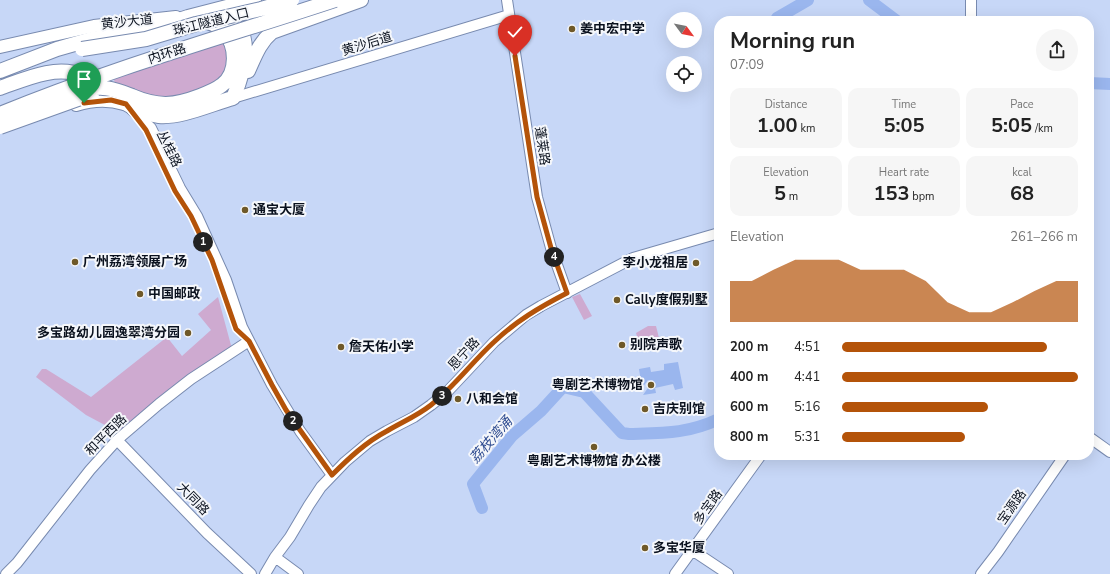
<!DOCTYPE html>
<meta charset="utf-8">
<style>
:root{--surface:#fff;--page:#f6f6f6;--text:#222;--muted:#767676;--accent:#b45309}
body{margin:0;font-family:"Nunito Sans","Noto Sans SC",sans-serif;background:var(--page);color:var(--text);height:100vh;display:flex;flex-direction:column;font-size:15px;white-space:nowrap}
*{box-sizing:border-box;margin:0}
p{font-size:13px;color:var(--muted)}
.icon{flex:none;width:22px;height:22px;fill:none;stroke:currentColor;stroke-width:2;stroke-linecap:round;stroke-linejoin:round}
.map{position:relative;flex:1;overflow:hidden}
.sheet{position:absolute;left:714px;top:16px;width:380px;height:444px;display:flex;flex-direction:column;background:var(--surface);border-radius:16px;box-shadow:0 4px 16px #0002}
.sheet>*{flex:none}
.needle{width:26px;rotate:122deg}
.tools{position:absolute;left:666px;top:12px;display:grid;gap:8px}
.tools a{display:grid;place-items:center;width:36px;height:36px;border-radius:50%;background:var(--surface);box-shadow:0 4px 16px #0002;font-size:20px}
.pin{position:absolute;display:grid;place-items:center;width:34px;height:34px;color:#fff;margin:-41px -17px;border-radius:50% 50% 50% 0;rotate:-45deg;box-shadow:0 0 4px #0007}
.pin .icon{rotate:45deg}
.km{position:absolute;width:20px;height:20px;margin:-10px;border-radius:50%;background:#222;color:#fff;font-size:11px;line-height:20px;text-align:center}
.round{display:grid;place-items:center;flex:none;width:42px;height:42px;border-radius:21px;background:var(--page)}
.overview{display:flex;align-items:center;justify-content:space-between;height:68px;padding:0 16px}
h1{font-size:22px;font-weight:700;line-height:30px}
.metrics{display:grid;grid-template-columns:repeat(3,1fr);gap:6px;height:68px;padding:4px 16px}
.metrics div{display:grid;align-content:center;border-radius:10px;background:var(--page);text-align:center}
.metrics b{font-size:20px;font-weight:700}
.metrics small{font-size:11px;font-weight:400}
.metrics p{font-size:11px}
.chart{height:112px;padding:8px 16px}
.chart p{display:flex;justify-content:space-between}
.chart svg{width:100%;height:72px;margin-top:4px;fill:var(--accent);opacity:.7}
ul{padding:0 16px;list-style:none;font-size:13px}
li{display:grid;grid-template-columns:64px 48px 1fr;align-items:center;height:30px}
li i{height:10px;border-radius:5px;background:var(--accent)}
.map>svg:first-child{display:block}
.green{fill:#ceaad0}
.water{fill:#9ab6ee}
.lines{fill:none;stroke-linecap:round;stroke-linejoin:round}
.river{stroke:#9ab6ee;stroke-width:12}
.minor-casing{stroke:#788aaf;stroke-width:12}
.major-casing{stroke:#788aaf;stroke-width:14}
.highway-casing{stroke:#788aaf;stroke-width:16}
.minor{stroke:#fff;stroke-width:10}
.major{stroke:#fff;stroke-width:12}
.highway{stroke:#fff;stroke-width:14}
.highway-bridge-casing{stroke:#788aaf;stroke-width:16;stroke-linecap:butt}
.highway-bridge{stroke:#fff;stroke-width:14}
.route-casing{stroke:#fff;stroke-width:8}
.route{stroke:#b45309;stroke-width:5}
.poi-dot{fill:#6f5929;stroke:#f5f7fb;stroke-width:1.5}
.labels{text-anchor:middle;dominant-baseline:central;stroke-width:4;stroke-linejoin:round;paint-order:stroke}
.street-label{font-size:13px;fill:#0a111e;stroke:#f5f7fb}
.poi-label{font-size:13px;font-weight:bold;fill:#0a111e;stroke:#f5f7fb;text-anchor:start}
.water-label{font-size:14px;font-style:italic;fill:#304d91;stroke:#f5f7fb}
</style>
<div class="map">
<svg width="1110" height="574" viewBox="0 0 1110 574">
<rect width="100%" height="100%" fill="#c7d7f7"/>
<path class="green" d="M 223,40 C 234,75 216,85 186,94 C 179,96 172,99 165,100 C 158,100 124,87 115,84 L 113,75 Z
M 580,294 L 592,316 L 584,320 L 572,297 Z
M 218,297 L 232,349 L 118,432 L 86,415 L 36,377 L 42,369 L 46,369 L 91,397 L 167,337 L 182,356 L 211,330 L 198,314 Z
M 648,326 L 656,326 L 660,342 L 640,346 L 636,333 Z"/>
<path class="water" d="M 678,362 L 683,388 L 675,390 L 673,384 L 655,388 L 656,393 L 643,395 L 652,382 L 648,380 L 642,388 L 639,369 L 650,367 L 651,372 L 664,370 L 664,364 Z"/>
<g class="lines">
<path class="river" d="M 869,0 L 897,21
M 775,21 L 777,18 L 808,0
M 1089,83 L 1110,84
M 482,508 L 473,484 L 512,436 L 541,411 L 563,387 L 584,392 L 622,433 L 629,434 C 663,433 687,434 719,419"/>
<defs>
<path id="minor" d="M 507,0 L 537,197 L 551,248 L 567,293
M 971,0 L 971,21
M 233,98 L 509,15
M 132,110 L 151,128 L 180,188 L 197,216 L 226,280 L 242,327 L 272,385 L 300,431 L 332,475
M 1089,437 L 1110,452
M 117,440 L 207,533 L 251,574
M 692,550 L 728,574
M 275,557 L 298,574
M 6,574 L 17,563 L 90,470 L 117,440 L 159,404 L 191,379 L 249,341
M 265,574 L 275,557 L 290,537 L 309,505 L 321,487 L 345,462 L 370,441 L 387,431 L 414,417 L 431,405 L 447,392 L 494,342 L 526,315 L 541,306 L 633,258 L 719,233
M 675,574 L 761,455
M 981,574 L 998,552 L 1065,455"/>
<path id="major" d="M 0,47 L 94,26 L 176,17
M 76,105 C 92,100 108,99 124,104"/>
<path id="highway" d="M 0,71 L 57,49 L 92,39 L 149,30 L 188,17 L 254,0
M 248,71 C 255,56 259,43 272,32 L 361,0
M 0,88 C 25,79 57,64 83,76 C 95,82 106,91 117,98 C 129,106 144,114 159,116 C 181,118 211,104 233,98 C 244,73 258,26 221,15 C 212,13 198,16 188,17
M 132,96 C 158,107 174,106 200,96 C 208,93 216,90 222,85 C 238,73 237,45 224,32 C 218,24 208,22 200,20"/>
</defs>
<use href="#minor" class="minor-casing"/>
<use href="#major" class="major-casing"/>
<use href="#highway" class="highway-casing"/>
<use href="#minor" class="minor"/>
<use href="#major" class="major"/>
<use href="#highway" class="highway"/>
<defs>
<path id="highway-bridge" d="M 82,49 L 146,39 L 196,24 L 261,9 L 292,0
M 80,91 C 101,85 112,88 132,96
M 0,114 C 109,69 223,37 335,0
M 0,127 L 92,94"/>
</defs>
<use href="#highway-bridge" class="highway-bridge-casing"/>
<use href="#highway-bridge" class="highway-bridge"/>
</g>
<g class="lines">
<defs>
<path id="route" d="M 84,103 L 111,100 L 126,104 L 146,130 L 175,191 L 191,216 L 212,260 L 236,329 L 249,341 L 272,385 L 286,410 L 300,430 L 332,475 C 349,458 366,442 387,431 C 402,422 417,416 431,405 C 455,386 472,362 494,342 C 516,321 540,307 567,293 L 551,248 L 537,197 L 515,56"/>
</defs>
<use href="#route" class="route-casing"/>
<use href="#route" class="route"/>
</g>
<g class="poi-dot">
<circle cx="572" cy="29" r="4"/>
<circle cx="245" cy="210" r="4"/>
<circle cx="75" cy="262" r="4"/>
<circle cx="696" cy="263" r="4"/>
<circle cx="140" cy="294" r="4"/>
<circle cx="617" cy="300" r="4"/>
<circle cx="188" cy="333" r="4"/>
<circle cx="622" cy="345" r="4"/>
<circle cx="341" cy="347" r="4"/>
<circle cx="651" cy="385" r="4"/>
<circle cx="458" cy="399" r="4"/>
<circle cx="645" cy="409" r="4"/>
<circle cx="594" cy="447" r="4"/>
<circle cx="645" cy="548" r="4"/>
</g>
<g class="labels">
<g class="street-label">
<text transform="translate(127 22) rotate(-6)">黄沙大道</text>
<text transform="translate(211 22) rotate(-14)">珠江隧道入口</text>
<text transform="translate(367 44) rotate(-17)">黄沙后道</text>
<text transform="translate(167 54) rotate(-18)">内环路</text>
<text transform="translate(542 146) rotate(82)">蓬莱路</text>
<text transform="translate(169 149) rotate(64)">丛桂路</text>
<text transform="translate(464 354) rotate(-47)">恩宁路</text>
<text transform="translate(106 435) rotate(-45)">和平西路</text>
<text transform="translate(193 499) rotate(46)">大同路</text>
<text transform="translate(708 507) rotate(-54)">多宝路</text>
<text transform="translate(1012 507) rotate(-55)">宝源路</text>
</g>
<g class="poi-label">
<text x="580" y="29">姜中宏中学</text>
<text x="253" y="210">通宝大厦</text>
<text x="83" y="262">广州荔湾领展广场</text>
<text x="688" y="263" text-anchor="end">李小龙祖居</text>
<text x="148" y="294">中国邮政</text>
<text x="625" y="300">Cally度假别墅</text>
<text x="180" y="333" text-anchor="end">多宝路幼儿园逸翠湾分园</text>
<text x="630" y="345">别院声歌</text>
<text x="349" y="347">詹天佑小学</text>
<text x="643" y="385" text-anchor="end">粤剧艺术博物馆</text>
<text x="466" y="399">八和会馆</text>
<text x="653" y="409">吉庆别馆</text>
<text x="594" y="461" text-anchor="middle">粤剧艺术博物馆 办公楼</text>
<text x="653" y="548">多宝华厦</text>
</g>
<g class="water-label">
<text transform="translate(491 440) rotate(-49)">荔枝湾涌</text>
</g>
</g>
</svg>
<div class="tools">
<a><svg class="needle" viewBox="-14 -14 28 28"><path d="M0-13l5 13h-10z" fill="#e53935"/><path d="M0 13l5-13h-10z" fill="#767676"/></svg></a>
<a><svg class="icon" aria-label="locate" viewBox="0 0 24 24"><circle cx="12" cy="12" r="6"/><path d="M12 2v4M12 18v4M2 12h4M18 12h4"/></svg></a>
</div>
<div class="pin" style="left:84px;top:103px;background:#1e9e55"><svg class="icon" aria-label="arrive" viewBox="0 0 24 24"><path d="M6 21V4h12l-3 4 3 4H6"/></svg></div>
<div class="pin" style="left:515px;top:56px;background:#d93025"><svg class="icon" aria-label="check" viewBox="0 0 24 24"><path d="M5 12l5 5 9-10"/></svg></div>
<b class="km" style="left:203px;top:242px">1</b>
<b class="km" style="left:293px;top:421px">2</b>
<b class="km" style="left:442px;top:396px">3</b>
<b class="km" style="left:554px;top:257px">4</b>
<section class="sheet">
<div class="overview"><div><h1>Morning run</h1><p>07:09</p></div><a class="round"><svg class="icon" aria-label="share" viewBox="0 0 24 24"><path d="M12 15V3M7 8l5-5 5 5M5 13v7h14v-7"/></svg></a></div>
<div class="metrics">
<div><p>Distance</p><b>1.00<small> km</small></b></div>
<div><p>Time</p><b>5:05</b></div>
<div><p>Pace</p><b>5:05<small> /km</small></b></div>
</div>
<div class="metrics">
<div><p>Elevation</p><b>5<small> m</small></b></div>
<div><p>Heart rate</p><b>153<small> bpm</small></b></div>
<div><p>kcal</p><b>68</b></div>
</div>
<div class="chart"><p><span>Elevation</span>261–266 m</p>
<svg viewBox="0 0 160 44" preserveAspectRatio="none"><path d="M0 44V19L10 19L20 12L30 6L40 6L50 6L60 12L70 12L80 12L90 19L100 32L110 38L120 38L130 32L140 25L150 19L160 19V44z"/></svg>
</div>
<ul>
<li><b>200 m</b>4:51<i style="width:87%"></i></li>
<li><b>400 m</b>4:41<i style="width:100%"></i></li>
<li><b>600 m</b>5:16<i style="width:62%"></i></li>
<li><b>800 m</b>5:31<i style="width:52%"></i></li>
</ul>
</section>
</div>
